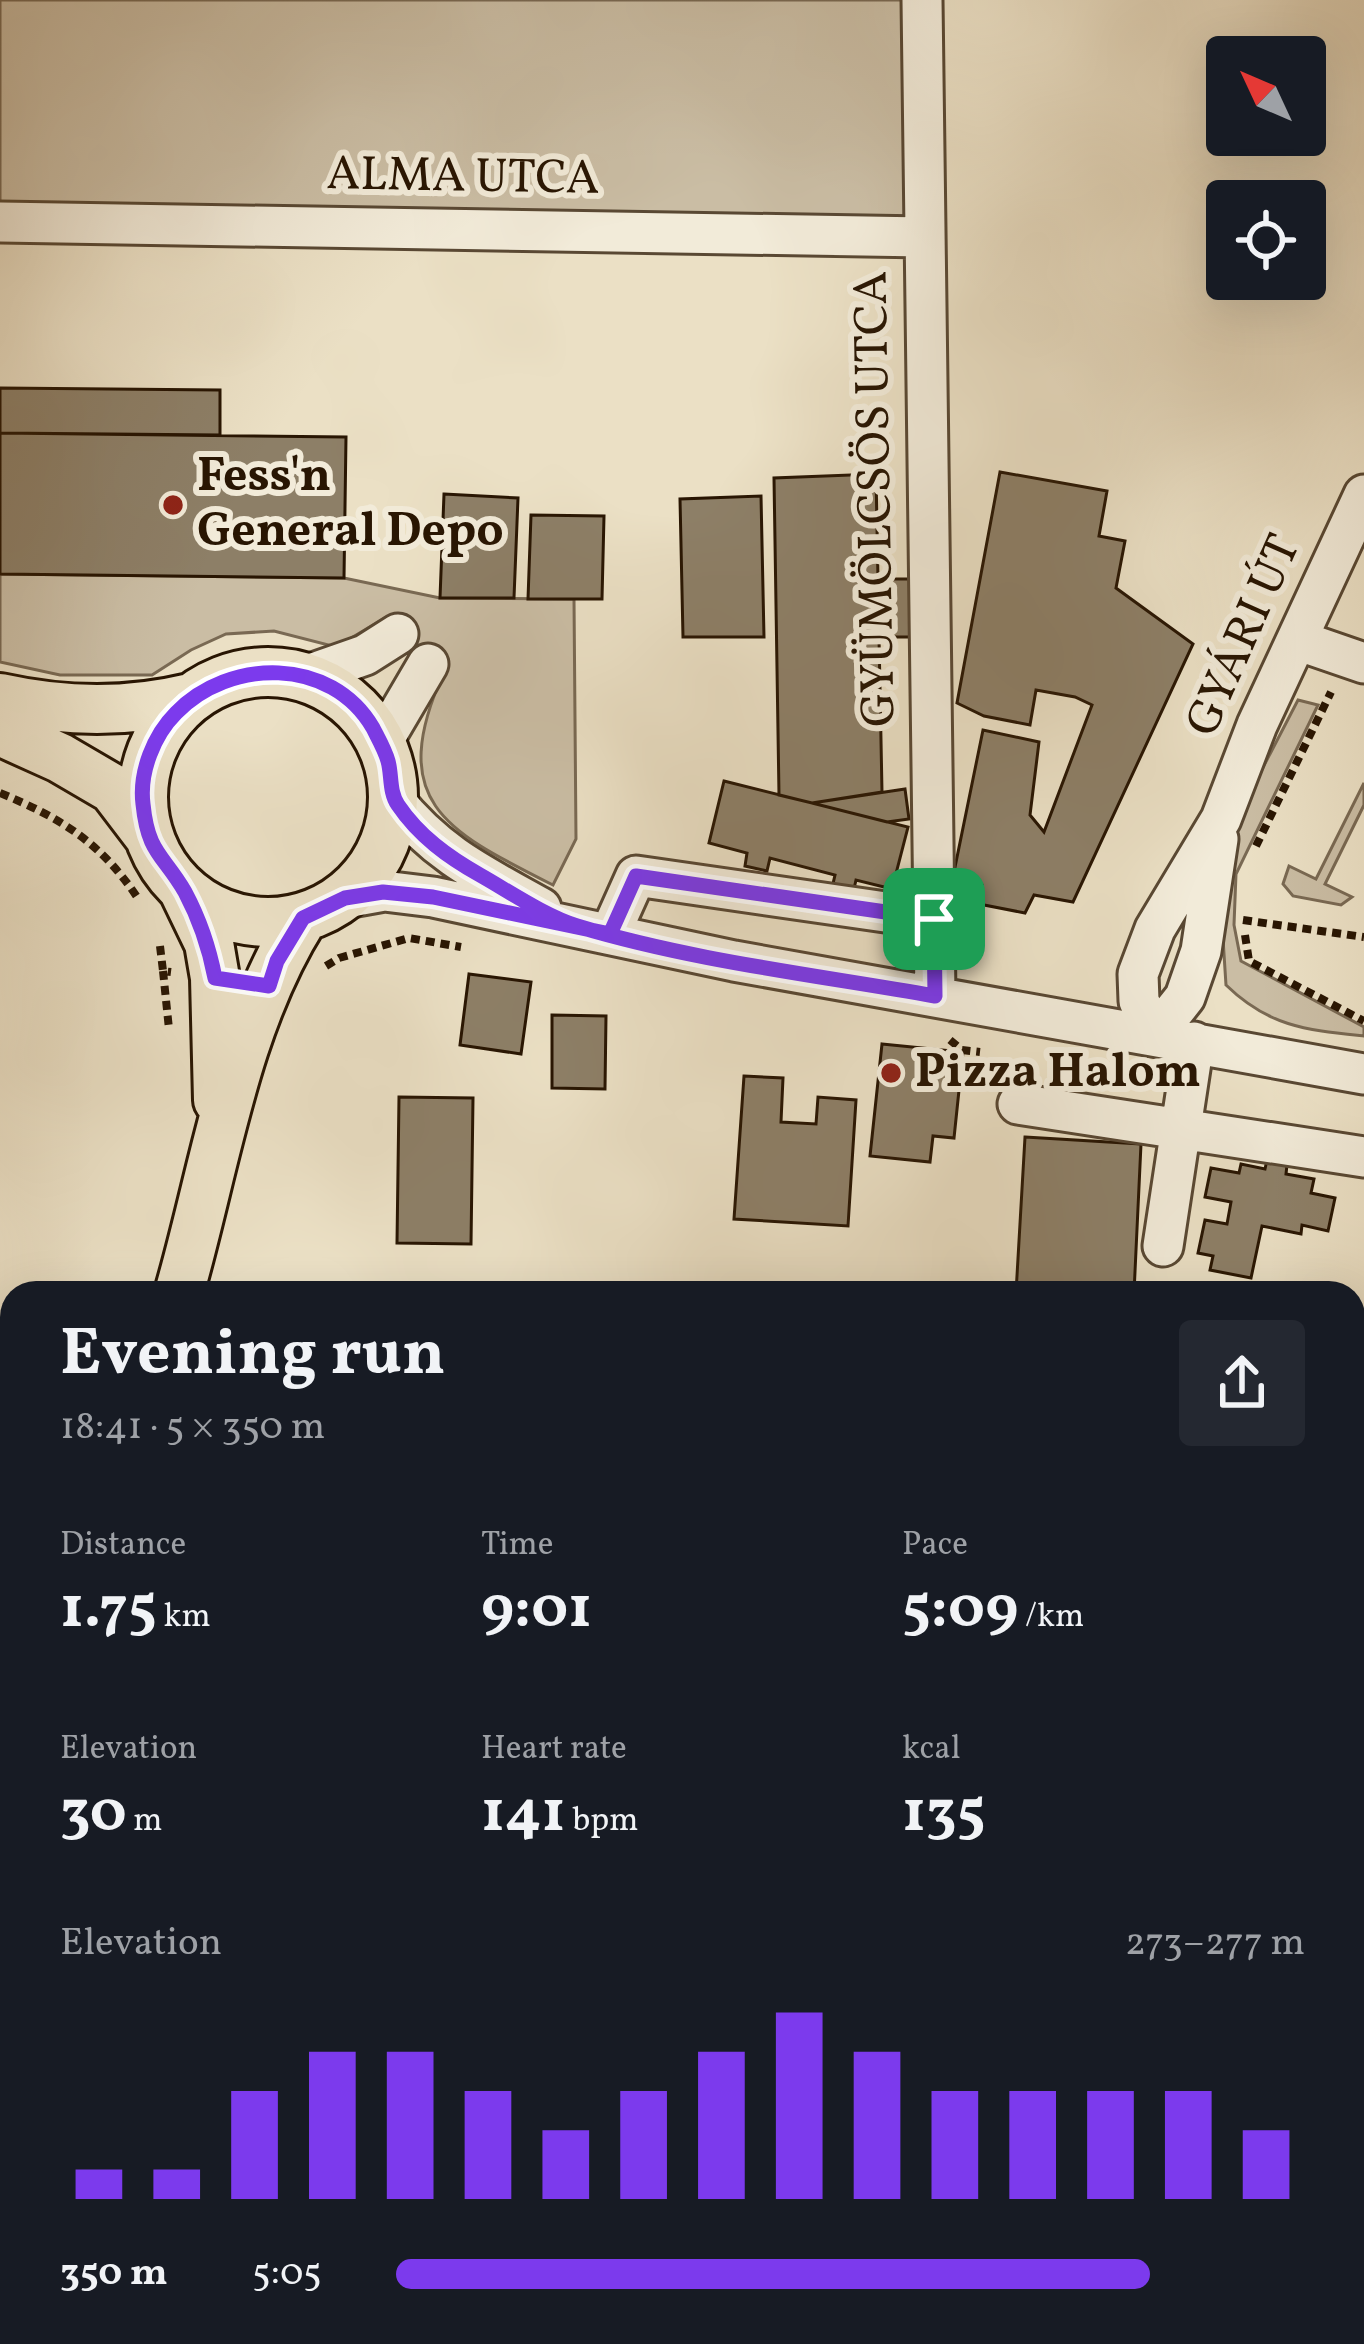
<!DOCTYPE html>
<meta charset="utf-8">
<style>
:root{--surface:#171b24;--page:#242831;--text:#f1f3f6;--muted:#9ea1a6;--accent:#7c3aed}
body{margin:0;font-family:Vollkorn,serif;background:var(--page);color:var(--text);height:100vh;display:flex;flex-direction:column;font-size:45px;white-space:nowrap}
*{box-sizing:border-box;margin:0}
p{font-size:39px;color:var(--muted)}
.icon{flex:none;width:66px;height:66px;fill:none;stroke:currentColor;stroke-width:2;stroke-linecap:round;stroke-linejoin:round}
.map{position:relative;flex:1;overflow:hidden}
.side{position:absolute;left:0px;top:1281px;width:1365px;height:1065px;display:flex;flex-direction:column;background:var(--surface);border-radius:36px 36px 0 0;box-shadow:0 12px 48px #0002}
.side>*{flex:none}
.needle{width:78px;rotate:314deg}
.tools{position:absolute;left:1206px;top:36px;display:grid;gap:24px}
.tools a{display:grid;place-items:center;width:120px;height:120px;border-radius:12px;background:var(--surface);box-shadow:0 12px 48px #0002;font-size:60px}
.pin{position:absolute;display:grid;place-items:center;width:102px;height:102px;color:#fff;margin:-51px;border-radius:24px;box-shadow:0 6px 18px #0006}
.round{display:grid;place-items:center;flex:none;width:126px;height:126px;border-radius:12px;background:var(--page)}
.head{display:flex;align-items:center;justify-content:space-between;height:204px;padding:0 60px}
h1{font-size:66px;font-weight:700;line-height:90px}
.stats{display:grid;grid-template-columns:repeat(3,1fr);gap:18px;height:204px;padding:12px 60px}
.stats div{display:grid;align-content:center}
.stats b{font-size:60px;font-weight:700}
.stats small{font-size:33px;font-weight:400}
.stats p{font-size:33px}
.chart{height:336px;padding:24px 60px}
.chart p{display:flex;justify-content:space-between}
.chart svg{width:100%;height:216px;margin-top:12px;stroke:var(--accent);stroke-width:6}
ul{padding:0 60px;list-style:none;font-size:39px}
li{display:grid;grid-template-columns:192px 144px 1fr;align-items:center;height:90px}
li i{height:30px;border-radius:15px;background:var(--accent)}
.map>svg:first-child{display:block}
.green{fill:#cabda4;stroke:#796953;stroke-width:3}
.building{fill:#8d7f67;stroke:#281502;stroke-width:3}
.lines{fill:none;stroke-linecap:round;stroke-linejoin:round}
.minor-casing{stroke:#594833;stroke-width:45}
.major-casing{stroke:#281502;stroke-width:54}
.path{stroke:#281502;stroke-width:8;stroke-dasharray:9 6;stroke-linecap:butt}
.minor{stroke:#f2ebd9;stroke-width:39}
.major{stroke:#ebe0c5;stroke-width:48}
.tram{stroke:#281502;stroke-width:3}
.route-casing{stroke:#fff;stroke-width:24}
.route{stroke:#7c3aed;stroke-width:15}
.poi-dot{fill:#8f2418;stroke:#f2ebd9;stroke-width:4.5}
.labels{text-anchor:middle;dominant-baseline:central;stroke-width:12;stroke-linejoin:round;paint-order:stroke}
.street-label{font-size:48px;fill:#281502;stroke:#f2ebd9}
.poi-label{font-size:48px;font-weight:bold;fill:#281502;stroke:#f2ebd9;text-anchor:start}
</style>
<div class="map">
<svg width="1364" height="2344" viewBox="0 0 1364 2344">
<rect width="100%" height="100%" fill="#ebe0c5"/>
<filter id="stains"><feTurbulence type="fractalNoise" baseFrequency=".00167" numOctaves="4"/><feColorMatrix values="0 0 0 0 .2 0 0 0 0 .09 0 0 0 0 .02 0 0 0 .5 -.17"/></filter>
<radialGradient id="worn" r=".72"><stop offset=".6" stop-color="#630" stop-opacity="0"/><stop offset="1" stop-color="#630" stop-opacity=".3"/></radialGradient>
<path class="green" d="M 0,0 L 916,0 L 915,251 L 0,240 Z
M 0,574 L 344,578 L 440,598 L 574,599 L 576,839 L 553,885 C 446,831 385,802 444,672 L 428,664 L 385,618 L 336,647 L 274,631 L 226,634 L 191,650 L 152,675 L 60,675 L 0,662 Z
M 1298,700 L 1318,705 L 1236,874 L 1234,925 L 1241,961 L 1364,1027 L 1364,1036 C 1307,1030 1269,1027 1226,985 L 1220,892 L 1244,804 Z
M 1364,783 L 1364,805 L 1325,884 L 1352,897 L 1341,905 L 1293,896 L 1283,884 L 1289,866 L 1316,879 Z
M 1364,1500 L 1364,1771 L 1353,1793 L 1353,1522 Z"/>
<path class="building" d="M 0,388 L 220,390 L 220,435 L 0,433 Z
M 0,433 L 346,437 L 344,578 L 0,574 Z
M 1000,472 L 1107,491 L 1099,536 L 1125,541 L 1116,588 L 1193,644 L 1073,902 L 1034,895 L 1025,913 L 979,904 L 982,885 L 954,872 L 983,730 L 1039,742 L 1030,815 L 1044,832 L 1092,705 L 1075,697 L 1036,690 L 1030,725 L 984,716 L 957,703 Z
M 876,474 L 878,579 L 913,579 L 914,637 L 879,637 L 882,792 L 812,803 L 779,795 L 774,478 Z
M 444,494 L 518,498 L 514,598 L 440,598 Z
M 761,496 L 764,637 L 683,637 L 680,499 Z
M 531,515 L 604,516 L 602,599 L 528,599 Z
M 724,781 L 908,827 L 892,889 L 856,880 L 853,893 L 832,888 L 835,875 L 770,858 L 767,871 L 745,866 L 747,853 L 709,843 Z
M 905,789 L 909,819 L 887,822 L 812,803 Z
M 469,974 L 531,982 L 521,1054 L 460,1045 Z
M 552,1015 L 606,1016 L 605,1089 L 552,1088 Z
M 882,1044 L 963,1052 L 954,1138 L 933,1136 L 930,1162 L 870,1156 Z
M 744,1076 L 783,1078 L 781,1122 L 816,1124 L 818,1097 L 856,1100 L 848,1226 L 734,1219 Z
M 399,1097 L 473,1098 L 471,1244 L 397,1243 Z
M 1025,1137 L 1141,1144 L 1134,1293 L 1016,1293 Z
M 1267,1160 L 1287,1165 L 1286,1174 L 1314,1179 L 1311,1193 L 1335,1198 L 1328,1231 L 1302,1225 L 1301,1234 L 1262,1226 L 1251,1278 L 1210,1270 L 1213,1256 L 1198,1253 L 1205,1220 L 1227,1224 L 1231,1202 L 1205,1197 L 1211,1168 L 1239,1173 L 1241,1164 L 1265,1169 Z"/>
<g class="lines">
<defs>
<path id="minor" d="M 922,0 L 935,996
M 0,222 L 925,237
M 1297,640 L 1364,663
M 305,676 L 365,655 L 398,634
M 381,744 L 428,664
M 394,800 C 437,854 482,875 541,908
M 345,898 L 384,891 L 433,897 L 734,961 L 1364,1074
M 610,934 L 636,876 L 934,919
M 1155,1035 L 1139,1001 L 1138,974 L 1155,929 L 1221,819 L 1257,725 L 1364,495
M 1155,1035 L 1185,997 L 1201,951 L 1218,839
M 1018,1104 L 1364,1157
M 1163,1246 L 1194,1042
M 1353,1443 L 1364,1443
M 1353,1831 L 1364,1809
M 1102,2344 L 1107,2334"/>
<path id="major" d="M143 797a125 125 0 1 1 250 0a125 125 0 1 1-250 0Z
M 0,698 C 63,712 128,713 190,698
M 0,731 L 60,758 L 113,789 L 148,835
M 183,889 L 209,943 L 215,978 L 218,1100
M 179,1293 C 215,1169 233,1029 303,918
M 0,1680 L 12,1656"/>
</defs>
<use href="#minor" class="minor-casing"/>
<use href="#major" class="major-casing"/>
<path class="path" d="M 0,793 C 61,818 102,843 139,900
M 1256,846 L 1331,692
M 1243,920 L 1364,937
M 1245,935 L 1249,961 L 1364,1021
M 160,946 L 163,971 L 171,972
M 326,966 L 339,958 L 409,938 L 461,947
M 163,971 L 169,1029
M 950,1040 L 962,1050 L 980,1052"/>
<use href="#minor" class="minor"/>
<use href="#major" class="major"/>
<path class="tram" d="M 1353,1627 L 1364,1605
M 1353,1687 L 1364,1665
M 995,2344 L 1000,2334
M 1025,2344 L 1030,2334"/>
</g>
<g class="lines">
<defs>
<path id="route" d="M 934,919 L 636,876 L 610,934 L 433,897 L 383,892 L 345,898 L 303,918 L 277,961 L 269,986 L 215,978 C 209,947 200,920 185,892 C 163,854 148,854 143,804 C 139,772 154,735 176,713 C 229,658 331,656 373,728 C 378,738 385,750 388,761 C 392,775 389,792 398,805 C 419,836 448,857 480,875 C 510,892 545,916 577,926 C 693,961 817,975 935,996 L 934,919"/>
</defs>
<use href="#route" class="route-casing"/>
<use href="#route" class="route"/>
</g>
<g class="poi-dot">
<circle cx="173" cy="505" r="12"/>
<circle cx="891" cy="1073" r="12"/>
</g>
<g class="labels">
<g class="street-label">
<text transform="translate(463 178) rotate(1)">ALMA UTCA</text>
<text transform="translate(877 499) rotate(-91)">GYÜMÖLCSÖS UTCA</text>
<text transform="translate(1245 636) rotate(-66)">GYÁRI ÚT</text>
</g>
<g class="poi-label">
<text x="197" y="477">Fess'n<tspan x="197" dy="55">General Depo</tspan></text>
<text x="915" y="1073">Pizza Halom</text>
</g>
</g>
<rect width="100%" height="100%" filter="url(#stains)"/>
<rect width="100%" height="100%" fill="url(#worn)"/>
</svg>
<div class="tools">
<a><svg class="needle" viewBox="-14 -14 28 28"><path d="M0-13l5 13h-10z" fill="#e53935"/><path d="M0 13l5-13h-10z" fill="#9ea1a6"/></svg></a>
<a><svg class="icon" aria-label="locate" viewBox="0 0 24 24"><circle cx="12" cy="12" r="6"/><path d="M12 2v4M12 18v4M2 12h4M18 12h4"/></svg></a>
</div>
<div class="pin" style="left:934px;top:919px;background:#1e9e55"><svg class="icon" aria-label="arrive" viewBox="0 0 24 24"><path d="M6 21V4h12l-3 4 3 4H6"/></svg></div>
<section class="side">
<div class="head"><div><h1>Evening run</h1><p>18:41 · 5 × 350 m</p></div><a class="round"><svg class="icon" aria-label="share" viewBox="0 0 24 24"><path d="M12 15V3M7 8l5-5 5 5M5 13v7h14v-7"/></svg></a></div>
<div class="stats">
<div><p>Distance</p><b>1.75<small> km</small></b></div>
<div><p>Time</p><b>9:01</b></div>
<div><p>Pace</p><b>5:09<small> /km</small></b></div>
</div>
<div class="stats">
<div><p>Elevation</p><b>30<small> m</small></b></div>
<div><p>Heart rate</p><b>141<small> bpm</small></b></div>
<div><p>kcal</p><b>135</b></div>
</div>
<div class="chart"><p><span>Elevation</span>273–277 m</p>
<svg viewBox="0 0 160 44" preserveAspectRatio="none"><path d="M5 44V38M15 44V38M25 44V22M35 44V14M45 44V14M55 44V22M65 44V30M75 44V22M85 44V14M95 44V6M105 44V14M115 44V22M125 44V22M135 44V22M145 44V22M155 44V30"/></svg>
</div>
<ul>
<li><b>350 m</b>5:05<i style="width:83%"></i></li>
</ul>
</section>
</div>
